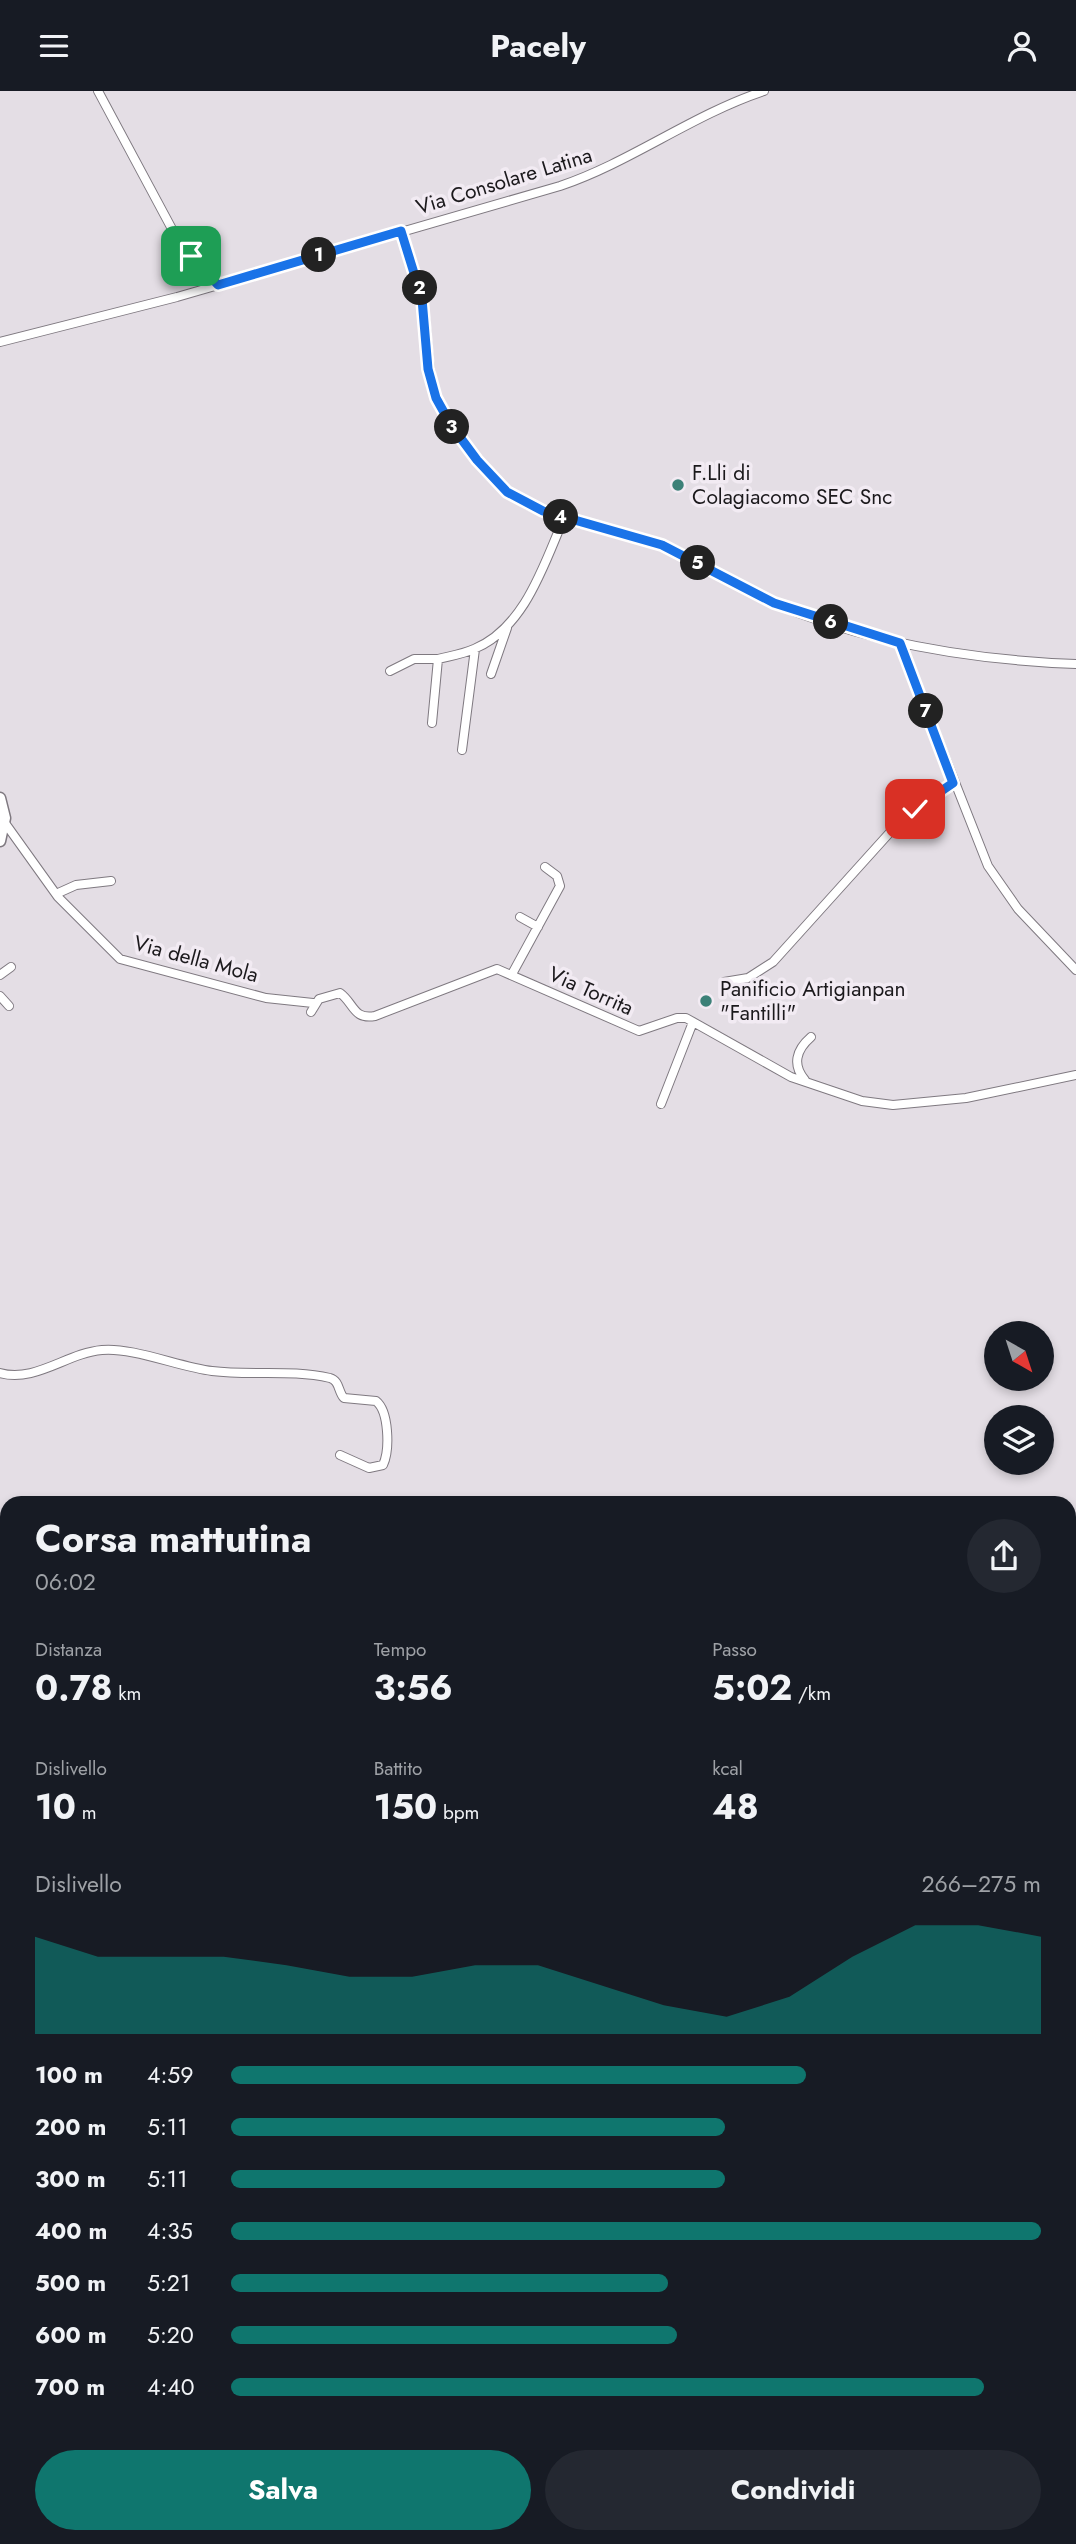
<!DOCTYPE html>
<html lang="it">
<meta charset="utf-8">
<style>
:root{--surface:#171b24;--page:#242831;--text:#f1f3f6;--muted:#9ea1a6;--accent:#0f766e}
body{margin:0;font-family:Jost,sans-serif;background:var(--page);color:var(--text);height:100vh;display:flex;flex-direction:column;font-size:26px;white-space:nowrap}
*{box-sizing:border-box;margin:0}
p{font-size:23px;color:var(--muted)}
.icon{flex:none;width:38px;height:38px;fill:none;stroke:currentColor;stroke-width:2;stroke-linecap:round;stroke-linejoin:round}
.map{position:relative;flex:1;overflow:hidden}
.sheet{position:absolute;left:0px;top:1405px;width:1076px;height:1048px;display:flex;flex-direction:column;background:var(--surface);border-radius:21px 21px 0 0;box-shadow:0 4px 10px #0003}
.sheet>*{flex:none}
.needle{width:46px;rotate:141deg}
.tools{position:absolute;left:984px;top:1230px;display:grid;gap:14px}
.tools a{display:grid;place-items:center;width:70px;height:70px;border-radius:50%;background:var(--surface);box-shadow:0 4px 10px #0003;font-size:35px}
.pin{position:absolute;display:grid;place-items:center;width:60px;height:60px;color:#fff;margin:-30px;border-radius:14px;box-shadow:0 4px 10px #0006}
.km{position:absolute;width:35px;height:35px;margin:-18px;border-radius:50%;background:#222;color:#fff;font-size:19px;line-height:35px;text-align:center}
.round{display:grid;place-items:center;flex:none;width:74px;height:74px;border-radius:37px;background:var(--page)}
.head{display:flex;align-items:center;justify-content:space-between;height:119px;padding:0 35px}
h1{font-size:38px;font-weight:700;line-height:52px}
.stats{display:grid;grid-template-columns:repeat(3,1fr);gap:10px;height:119px;padding:7px 35px}
.stats div{display:grid;align-content:center}
.stats b{font-size:35px;font-weight:700}
.stats small{font-size:19px;font-weight:400}
.stats p{font-size:19px}
.chart{height:196px;padding:14px 35px}
.chart p{display:flex;justify-content:space-between}
.chart svg{width:100%;height:126px;margin-top:7px;fill:var(--accent);opacity:.7}
.primary-button{display:flex;gap:14px;margin-top:auto;padding:14px 35px}
.primary-button a{flex:1;height:80px;border-radius:42px;background:var(--accent);color:#fff;font-size:28px;font-weight:700;line-height:80px;text-align:center}
.primary-button a+a{background:var(--page);color:var(--text)}
ul{padding:0 35px;list-style:none;font-size:23px}
li{display:grid;grid-template-columns:112px 84px 1fr;align-items:center;height:52px}
li i{height:18px;border-radius:9px;background:var(--accent)}
header{display:flex;justify-content:space-between;align-items:center;height:91px;padding:0 35px;background:var(--surface);font-size:32px;font-weight:700}
.map>svg:first-child{display:block}
.lines{fill:none;stroke-linecap:round;stroke-linejoin:round}
.river{stroke:#96b9c3;stroke-width:18}
.street-casing{stroke:#7f7980;stroke-width:10}
.secondary-casing{stroke:#7f7980;stroke-width:13}
.street{stroke:#fff;stroke-width:8}
.secondary{stroke:#fff;stroke-width:10}
.route-casing{stroke:#fff;stroke-width:14}
.route{stroke:#1a73e8;stroke-width:9}
.poi-dot{fill:#3c8178;stroke:#f2ebf3;stroke-width:2.5}
.labels{text-anchor:middle;dominant-baseline:central;stroke-width:7;stroke-linejoin:round;paint-order:stroke}
.street-label{font-size:21px;fill:#1b191c;stroke:#f2ebf3}
.poi-label{font-size:21px;fill:#1b191c;stroke:#f2ebf3;text-anchor:start}
</style>
<header><svg class="icon" aria-label="menu" viewBox="0 0 24 24"><path d="M4 6h16M4 12h16M4 18h16"/></svg>Pacely<svg class="icon" aria-label="person" viewBox="0 0 24 24"><circle cx="12" cy="8" r="4"/><path d="M4 21q1-7 8-7t8 7"/></svg></header>
<div class="map">
<svg width="1076" height="2453" viewBox="0 0 1076 2453">
<rect width="100%" height="100%" fill="#e4dee5"/>
<g class="lines">
<path class="river" d="M 0,2415 L 7,2414
M 249,2446 L 268,2453
M 713,2446 L 739,2453
M 648,2453 L 702,2446"/>
<defs>
<path id="street" d="M 98,0 L 172,138 L 218,194
M 401,140 C 409,164 419,187 423,211 C 430,255 424,295 450,333 C 467,358 487,387 513,405 C 557,435 615,436 663,454 C 701,469 734,495 771,511 C 866,552 973,569 1076,573
M 0,251 L 177,206 L 560,95 C 631,71 692,24 764,0
M 900,552 L 988,775 L 1018,818 L 1076,879
M 390,580 L 414,568 L 438,568
M 491,583 L 507,537
M 432,632 L 438,568 C 450,565 463,563 474,558 C 525,537 544,473 564,427
M 462,659 L 475,558
M 5,732 L 58,806 L 120,868 L 266,907 L 313,912
M 56,803 L 76,794 L 111,790
M 520,826 L 538,836
M 512,883 L 560,795 L 557,785 L 545,776
M 0,884 L 11,876
M 724,891 L 748,887 L 773,871 L 902,728 L 953,692
M 0,905 L 9,915
M 311,921 L 319,908 L 340,902 C 354,912 353,929 375,925 L 497,878 L 639,940 L 677,927 L 686,927 L 791,986 L 862,1010 L 893,1014 L 966,1007 L 1076,984
M 805,989 C 792,974 796,959 811,946
M 661,1013 L 693,931
M 0,1282 C 35,1292 67,1262 102,1259 C 132,1256 180,1276 212,1280 C 251,1285 291,1278 330,1287 C 340,1290 338,1301 344,1307 L 376,1310 C 389,1320 390,1359 383,1374 L 369,1377 L 340,1364"/>
<path id="secondary" d="M 0,707 L 5,727 L 0,750
M 0,2209 L 7,2212
M 205,2446 L 210,2453"/>
</defs>
<use href="#street" class="street-casing"/>
<use href="#secondary" class="secondary-casing"/>
<use href="#street" class="street"/>
<use href="#secondary" class="secondary"/>
</g>
<g class="lines">
<defs>
<path id="route" d="M 191,165 L 218,194 L 401,140 L 422,208 L 428,278 L 436,307 L 451,334 L 477,369 L 507,401 L 543,420 L 662,454 L 774,512 L 900,552 L 953,692 L 915,718"/>
</defs>
<use href="#route" class="route-casing"/>
<use href="#route" class="route"/>
</g>
<g class="poi-dot">
<circle cx="678" cy="394" r="7"/>
<circle cx="706" cy="910" r="7"/>
</g>
<g class="labels">
<g class="street-label">
<text transform="translate(504 90) rotate(-17)">Via Consolare Latina</text>
<text transform="translate(196 868) rotate(15)">Via della Mola</text>
<text transform="translate(591 900) rotate(24)">Via Torrita</text>
</g>
<g class="poi-label">
<text x="692" y="382">F.Lli di<tspan x="692" dy="24">Colagiacomo SEC Snc</tspan></text>
<text x="720" y="898">Panificio Artigianpan<tspan x="720" dy="24">"Fantilli"</tspan></text>
</g>
</g>
</svg>
<div class="tools">
<a><svg class="needle" viewBox="-14 -14 28 28"><path d="M0-13l5 13h-10z" fill="#e53935"/><path d="M0 13l5-13h-10z" fill="#9ea1a6"/></svg></a>
<a><svg class="icon" aria-label="layers" viewBox="0 0 24 24"><path d="M12 4l9 5-9 5-9-5zM3 14l9 5 9-5"/></svg></a>
</div>
<div class="pin" style="left:191px;top:165px;background:#1e9e55"><svg class="icon" aria-label="arrive" viewBox="0 0 24 24"><path d="M6 21V4h12l-3 4 3 4H6"/></svg></div>
<div class="pin" style="left:915px;top:718px;background:#d93025"><svg class="icon" aria-label="check" viewBox="0 0 24 24"><path d="M5 12l5 5 9-10"/></svg></div>
<b class="km" style="left:319px;top:164px">1</b>
<b class="km" style="left:420px;top:197px">2</b>
<b class="km" style="left:452px;top:336px">3</b>
<b class="km" style="left:561px;top:426px">4</b>
<b class="km" style="left:698px;top:472px">5</b>
<b class="km" style="left:831px;top:531px">6</b>
<b class="km" style="left:926px;top:620px">7</b>
<section class="sheet">
<div class="head"><div><h1>Corsa mattutina</h1><p>06:02</p></div><a class="round"><svg class="icon" aria-label="share" viewBox="0 0 24 24"><path d="M12 15V3M7 8l5-5 5 5M5 13v7h14v-7"/></svg></a></div>
<div class="stats">
<div><p>Distanza</p><b>0.78<small> km</small></b></div>
<div><p>Tempo</p><b>3:56</b></div>
<div><p>Passo</p><b>5:02<small> /km</small></b></div>
</div>
<div class="stats">
<div><p>Dislivello</p><b>10<small> m</small></b></div>
<div><p>Battito</p><b>150<small> bpm</small></b></div>
<div><p>kcal</p><b>48</b></div>
</div>
<div class="chart"><p><span>Dislivello</span>266–275 m</p>
<svg viewBox="0 0 160 44" preserveAspectRatio="none"><path d="M0 44V10L10 17L20 17L30 17L40 20L50 24L60 24L70 20L80 20L90 27L100 34L110 38L120 31L130 17L140 6L150 6L160 10V44z"/></svg>
</div>
<ul>
<li><b>100 m</b>4:59<i style="width:71%"></i></li>
<li><b>200 m</b>5:11<i style="width:61%"></i></li>
<li><b>300 m</b>5:11<i style="width:61%"></i></li>
<li><b>400 m</b>4:35<i style="width:100%"></i></li>
<li><b>500 m</b>5:21<i style="width:54%"></i></li>
<li><b>600 m</b>5:20<i style="width:55%"></i></li>
<li><b>700 m</b>4:40<i style="width:93%"></i></li>
</ul>
<div class="primary-button"><a>Salva</a><a>Condividi</a></div>
</section>
</div>
